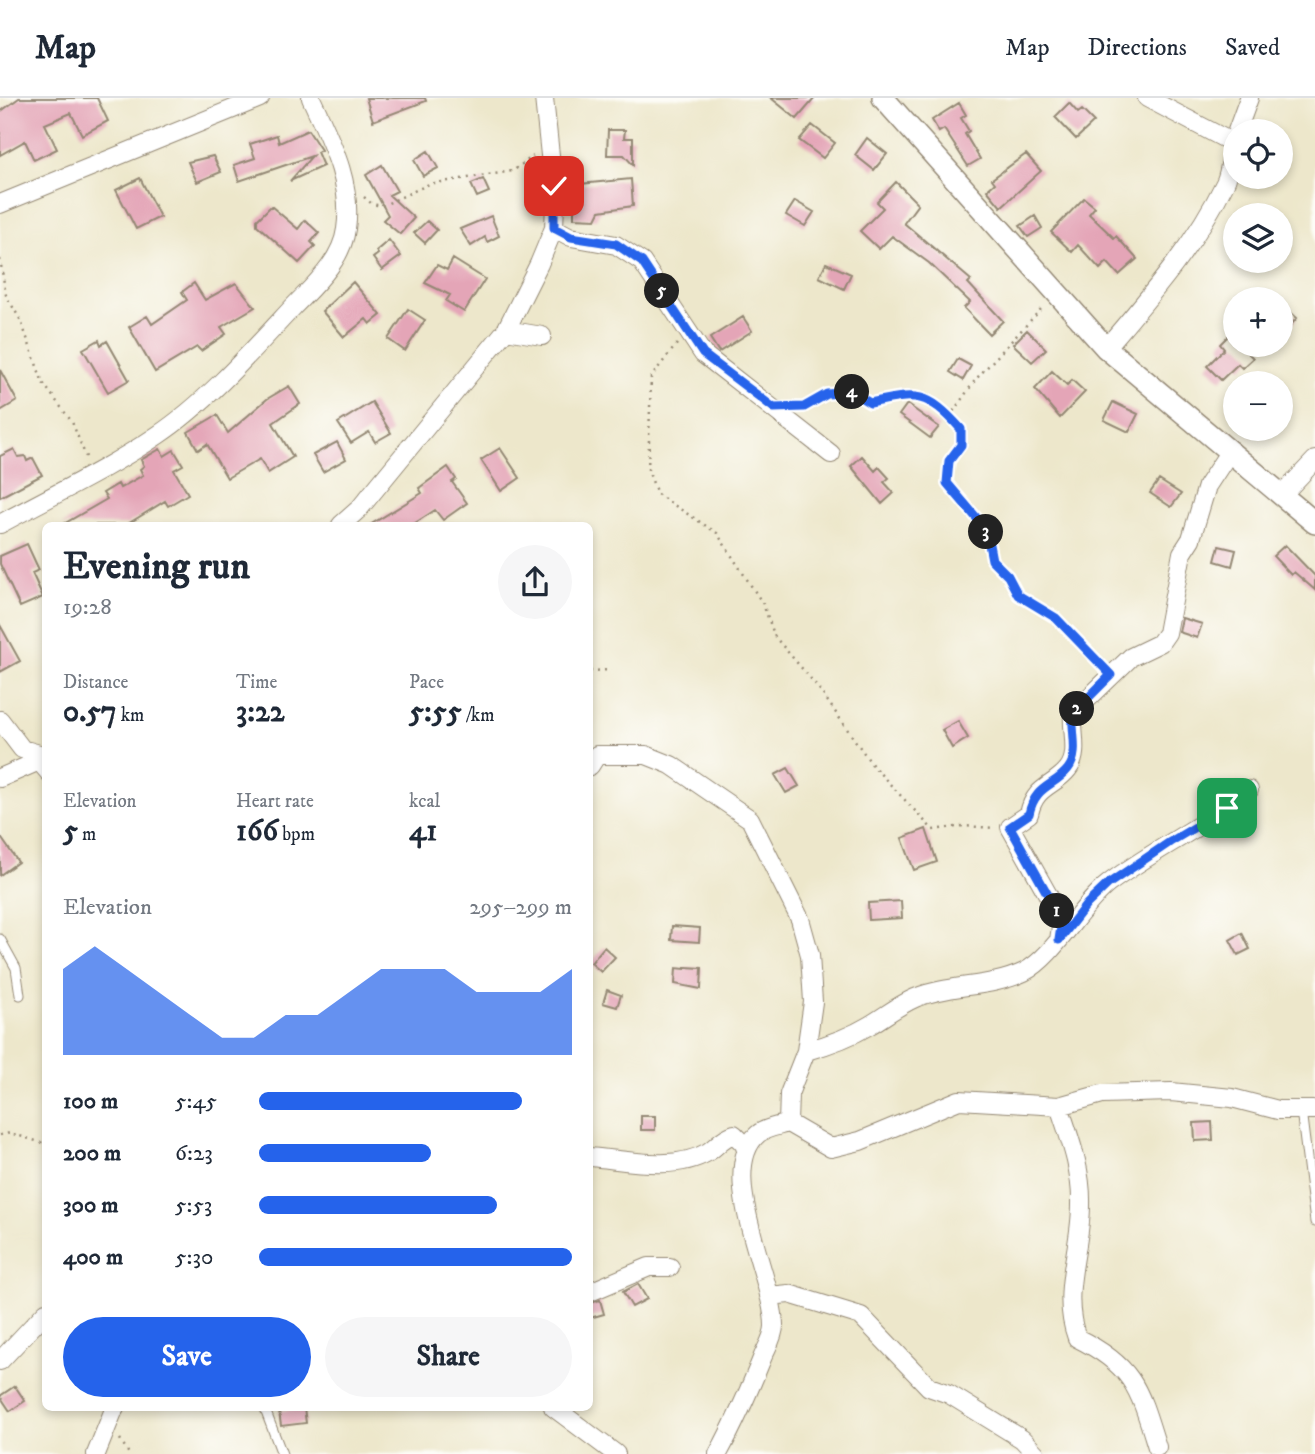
<!DOCTYPE html>
<meta charset="utf-8">
<style>
:root{--surface:#fff;--page:#f6f6f7;--text:#1f2937;--muted:#747a83;--line:#e0e1e3;--accent:#2563eb}
body{margin:0;font-family:"IM FELL DW Pica",serif;background:var(--page);color:var(--text);height:100vh;display:flex;flex-direction:column;font-size:26px;white-space:nowrap}
*{box-sizing:border-box;margin:0}
p{font-size:23px;color:var(--muted)}
.icon{flex:none;width:38px;height:38px;fill:none;stroke:currentColor;stroke-width:2;stroke-linecap:round;stroke-linejoin:round}
.map{position:relative;flex:1;overflow:hidden}
.sheet{position:absolute;left:42px;top:424px;width:551px;height:889px;display:flex;flex-direction:column;background:var(--surface);border-radius:10px;box-shadow:0 4px 10px #0003}
.sheet>*{flex:none}
.tools{position:absolute;left:1223px;top:21px;display:grid;gap:14px}
.tools a{display:grid;place-items:center;width:70px;height:70px;border-radius:50%;background:var(--surface);box-shadow:0 4px 10px #0003;font-size:35px}
.pin{position:absolute;display:grid;place-items:center;width:60px;height:60px;color:#fff;margin:-30px;border-radius:14px;box-shadow:0 4px 10px #0006}
.km{position:absolute;width:35px;height:35px;margin:-18px;border-radius:50%;background:#222;color:#fff;font-size:19px;line-height:35px;text-align:center}
.round{display:grid;place-items:center;flex:none;width:74px;height:74px;border-radius:37px;background:var(--page)}
.overview{display:flex;align-items:center;justify-content:space-between;height:119px;padding:0 21px}
h1{font-size:38px;font-weight:700;line-height:52px}
.metrics{display:grid;grid-template-columns:repeat(3,1fr);gap:10px;height:119px;padding:7px 21px}
.metrics div{display:grid;align-content:center}
.metrics b{font-size:30px;font-weight:700}
.metrics small{font-size:19px;font-weight:400}
.metrics p{font-size:19px}
.chart{height:196px;padding:14px 21px}
.chart p{display:flex;justify-content:space-between}
.chart svg{width:100%;height:126px;margin-top:7px;fill:var(--accent);opacity:.7}
.cta{display:flex;gap:14px;margin-top:auto;padding:14px 21px}
.cta a{flex:1;height:80px;border-radius:42px;background:var(--accent);color:#fff;font-size:28px;font-weight:700;line-height:80px;text-align:center}
.cta a+a{background:var(--page);color:var(--text)}
ul{padding:0 21px;list-style:none;font-size:23px}
li{display:grid;grid-template-columns:112px 84px 1fr;align-items:center;height:52px}
li i{height:18px;border-radius:9px;background:var(--accent)}
header{display:flex;align-items:center;gap:42px;box-sizing:border-box;height:98px;padding:0 35px;background:var(--surface);border-bottom:2px solid var(--line)}
header strong{font-size:33px}
nav{display:flex;gap:38px;margin-inline-start:auto;font-size:24px}
.map>svg:first-child{display:block}
.building{fill:#e4a5b7}
.lines{fill:none;stroke-linecap:round;stroke-linejoin:round}
.service-casing{stroke:#948874;stroke-width:11}
.minor-casing{stroke:#948874;stroke-width:20}
.tertiary-casing{stroke:#948874;stroke-width:24}
.path{stroke:#948874;stroke-width:2.5;stroke-dasharray:2 5;stroke-linecap:butt}
.service{stroke:#fff;stroke-width:9}
.minor{stroke:#fff;stroke-width:18}
.tertiary{stroke:#fff;stroke-width:21}
.route-casing{stroke:#fff;stroke-width:14}
.route{stroke:#2563eb;stroke-width:9}
</style>
<header>
<strong>Map</strong>
<nav><a>Map</a><a>Directions</a><a>Saved</a></nav>
</header>
<div class="map">
<svg width="1315" height="1356" viewBox="0 0 1315 1356">
<rect width="100%" height="100%" fill="#fdfcf7"/>
<filter id="ink" filterUnits="userSpaceOnUse"><feTurbulence type="fractalNoise" baseFrequency=".0143" numOctaves="2"/><feDisplacementMap in="SourceGraphic" scale="14" xChannelSelector="R" yChannelSelector="G"/><feConvolveMatrix kernelMatrix="1 2 1 2 8 2 1 2 1" color-interpolation-filters="sRGB"/></filter>
<filter id="wash" filterUnits="userSpaceOnUse"><feTurbulence type="fractalNoise" baseFrequency=".00686" numOctaves="4" result="noise"/><feDisplacementMap in="SourceGraphic" scale="28" xChannelSelector="R" yChannelSelector="G"/><feGaussianBlur stdDeviation="1.57" result="paint"/><feColorMatrix in="noise" values="0 0 0 0 0 0 0 0 0 0 0 0 0 0 0 0 0 1.4 0 .05"/><feComposite in="paint" operator="in"/></filter>
<g filter="url(#wash)">
<rect width="100%" height="100%" fill="#ede7cb"/>
<g id="blocks">
<path class="building" d="M 19,0 L 97,0 L 108,23 L 82,37 L 71,15 L 45,26 L 57,51 L 34,62 L 25,43 L 0,57 L 0,14 Z
M 366,0 L 425,0 L 426,3 L 373,23 Z
M 771,0 L 815,0 L 797,21 Z
M 959,5 L 966,17 L 961,20 L 969,33 L 965,36 L 980,61 L 968,68 L 944,31 L 939,34 L 932,22 Z
M 1069,5 L 1078,15 L 1082,12 L 1094,24 L 1076,41 L 1055,19 Z
M 812,27 L 835,45 L 823,60 L 799,42 Z
M 308,32 L 321,52 L 317,54 L 323,68 L 290,83 L 312,58 L 239,83 L 234,67 L 255,60 L 250,46 L 277,37 L 279,45 Z
M 608,32 L 625,32 L 624,40 L 633,40 L 633,67 L 624,57 L 607,57 Z
M 867,40 L 887,56 L 874,72 L 855,57 Z
M 428,53 L 438,70 L 423,78 L 414,62 Z
M 1026,56 L 1041,73 L 1001,109 L 987,92 L 995,85 L 992,81 Z
M 213,58 L 221,74 L 197,84 L 188,64 Z
M 382,67 L 397,93 L 389,97 L 414,120 L 400,136 L 383,122 L 388,117 L 366,77 Z
M 140,80 L 160,119 L 136,131 L 116,92 Z
M 483,81 L 489,94 L 477,99 L 471,86 Z
M 631,81 L 633,108 L 600,113 L 596,121 L 574,120 L 574,93 L 581,92 L 580,86 Z
M 896,84 L 918,106 L 904,125 L 971,182 L 968,185 L 1003,223 L 989,236 L 964,210 L 970,204 L 929,165 L 892,138 L 879,151 L 860,133 L 883,110 L 877,104 Z
M 1084,100 L 1095,109 L 1089,116 L 1114,140 L 1116,138 L 1137,161 L 1119,177 L 1107,164 L 1100,171 L 1078,147 L 1072,154 L 1051,134 Z
M 795,103 L 814,114 L 805,128 L 786,117 Z
M 271,108 L 298,131 L 305,122 L 319,135 L 311,144 L 315,148 L 299,165 L 257,127 L 257,122 Z
M 491,118 L 499,138 L 487,144 L 485,139 L 471,148 L 460,131 Z
M 1035,118 L 1042,130 L 1028,139 L 1020,128 Z
M 427,123 L 437,132 L 425,145 L 414,135 Z
M 389,142 L 401,158 L 382,172 L 373,160 L 378,156 L 376,153 Z
M 453,161 L 485,181 L 464,214 L 446,203 L 450,197 L 425,185 L 437,167 L 447,172 Z
M 826,165 L 851,176 L 844,191 L 819,179 Z
M 353,184 L 381,217 L 370,226 L 366,221 L 344,239 L 322,213 Z
M 194,185 L 205,202 L 236,185 L 255,209 L 221,229 L 226,236 L 201,253 L 197,249 L 155,274 L 129,229 L 147,218 L 152,226 L 187,202 L 182,194 Z
M 408,211 L 425,222 L 405,253 L 388,241 Z
M 1287,211 L 1297,220 L 1281,238 L 1281,218 Z
M 743,219 L 752,233 L 719,254 L 710,240 Z
M 1027,232 L 1046,251 L 1032,264 L 1013,246 Z
M 1230,236 L 1236,247 L 1240,247 L 1253,260 L 1242,270 L 1238,266 L 1221,282 L 1207,268 L 1224,251 L 1220,246 Z
M 99,242 L 101,247 L 107,243 L 129,282 L 108,294 L 83,251 Z
M 958,261 L 971,268 L 963,282 L 950,274 Z
M 0,272 L 17,303 L 0,313 Z
M 1052,273 L 1067,287 L 1072,282 L 1085,294 L 1060,320 L 1035,291 Z
M 289,288 L 300,306 L 273,325 L 293,359 L 268,375 L 260,361 L 227,380 L 207,346 L 198,352 L 188,334 L 217,317 L 228,335 L 267,301 Z
M 372,304 L 391,335 L 375,344 L 369,334 L 351,345 L 338,325 Z
M 1113,304 L 1138,316 L 1129,334 L 1104,322 Z
M 907,306 L 939,329 L 930,340 L 899,317 Z
M 337,344 L 346,361 L 323,374 L 313,357 Z
M 500,350 L 520,380 L 501,393 L 481,362 Z
M 14,351 L 18,359 L 25,358 L 27,363 L 33,360 L 42,377 L 0,399 L 0,358 Z
M 160,351 L 164,358 L 174,352 L 183,367 L 174,372 L 188,396 L 168,408 L 165,403 L 126,427 L 62,427 L 107,401 L 103,395 L 118,386 L 120,390 L 143,377 L 140,371 L 144,368 L 141,362 Z
M 862,358 L 875,373 L 879,369 L 889,380 L 884,384 L 894,395 L 882,406 L 851,368 Z
M 448,369 L 456,381 L 452,384 L 467,405 L 443,422 L 435,412 L 412,427 L 370,427 L 422,395 L 419,390 Z
M 1159,382 L 1181,396 L 1171,409 L 1150,395 Z
M 27,446 L 39,472 L 32,475 L 43,499 L 20,509 L 0,466 L 0,458 Z
M 1285,447 L 1315,478 L 1315,492 L 1294,474 L 1291,477 L 1273,458 Z
M 1219,448 L 1236,452 L 1232,468 L 1215,463 Z
M 1182,520 L 1202,526 L 1197,540 L 1179,534 Z
M 0,527 L 20,563 L 0,574 Z
M 958,623 L 968,640 L 952,650 L 942,632 Z
M 788,670 L 799,688 L 786,695 L 775,677 Z
M 926,731 L 937,764 L 914,772 L 902,740 Z
M 0,738 L 18,764 L 0,777 Z
M 901,803 L 902,820 L 869,822 L 868,805 Z
M 672,828 L 700,830 L 699,844 L 671,842 Z
M 1242,835 L 1250,851 L 1238,857 L 1230,842 Z
M 604,849 L 615,859 L 601,874 L 591,865 Z
M 685,869 L 702,870 L 701,891 L 675,886 L 676,870 L 685,871 Z
M 607,892 L 621,897 L 617,909 L 603,905 Z
M 641,1018 L 655,1018 L 655,1032 L 641,1032 Z
M 1212,1024 L 1213,1042 L 1195,1043 L 1194,1025 Z
M 638,1186 L 647,1201 L 632,1209 L 623,1194 Z
M 600,1202 L 604,1216 L 590,1220 L 590,1205 Z
M 15,1288 L 25,1303 L 10,1313 L 0,1298 Z
M 304,1310 L 306,1325 L 281,1328 L 279,1313 Z"/>
</g>
</g>
<g filter="url(#ink)">
<use href="#blocks" fill-opacity="0" stroke="#948874" stroke-width="2"/>
<g class="lines">
<defs>
<path id="service" d="M 35,665 L 46,678
M 0,841 L 16,870 L 20,897
M 1301,1012 L 1315,1124
M 264,1309 L 282,1356"/>
<path id="minor" d="M 1147,0 L 1233,45
M 1237,33 L 1249,0
M 0,106 L 260,0
M 554,130 L 571,139 L 616,147 L 642,164 L 703,256 L 831,356
M 506,232 L 542,238
M 1106,250 C 1150,198 1195,147 1225,85 C 1232,70 1230,53 1236,38
M 1282,397 L 1315,362
M 0,426 C 53,397 108,371 158,337 C 206,305 253,252 293,209 C 313,188 342,163 346,131 C 353,84 330,42 311,0
M 341,427 L 359,411 L 506,232 L 539,166 L 554,130 L 555,105 L 544,0
M 0,622 L 22,651 L 46,658
M 590,668 L 597,657 L 646,657 L 671,667 L 750,721 L 800,821 L 810,857 L 813,904 L 806,953 L 789,996 L 788,1025 L 831,1050 L 860,1043 L 959,1002 L 1059,1008 L 1102,996 L 1171,994 L 1232,1000 L 1278,1012 L 1315,1012
M 0,680 L 46,660
M 1059,842 L 1062,822 L 1010,729 L 1029,716 C 1035,687 1054,689 1068,671 C 1080,656 1071,633 1073,615 L 1131,559 L 1160,545 L 1167,535 L 1182,455 L 1191,441 L 1207,388 L 1230,353
M 806,953 C 828,947 850,939 870,927 C 885,918 899,907 915,900 C 949,886 991,890 1024,874 C 1054,859 1080,808 1108,786 C 1153,752 1206,728 1249,692
M 1059,1008 C 1070,1041 1082,1072 1081,1107 C 1081,1153 1060,1194 1077,1240 C 1134,1268 1139,1291 1157,1349
M 590,1059 C 626,1062 674,1074 708,1054 C 718,1048 721,1040 734,1036 L 744,1046 L 746,1052
M 590,1194 L 649,1169 L 670,1169
M 769,1198 L 789,1196 L 861,1218 L 929,1289 L 949,1296 L 1022,1341 L 1036,1356
M 0,1263 L 46,1214
M 553,1309 L 616,1356
M 96,1356 L 115,1309
M 718,1356 C 736,1323 749,1293 763,1258 C 767,1249 774,1238 774,1228 C 774,1181 715,1073 758,1036 C 765,1030 779,1028 788,1025"/>
<path id="tertiary" d="M 883,0 L 1106,250 L 1315,425"/>
</defs>
<use href="#service" class="service-casing"/>
<use href="#minor" class="minor-casing"/>
<use href="#tertiary" class="tertiary-casing"/>
<path class="path" d="M 364,99 L 372,106 L 382,108 L 429,86 L 513,73 L 533,58
M 0,161 L 6,197 L 21,223 L 43,285 L 72,324 L 86,359
M 677,246 L 651,279 L 648,372 L 657,396 L 717,435 L 763,506 L 775,539 L 817,588 L 873,668 L 933,732 L 963,728 L 995,730
M 798,309 C 830,307 827,280 870,305 C 910,297 915,293 950,318 L 976,281 L 1043,209
M 950,318 L 961,331 L 961,347 L 949,363 L 947,385 L 986,431 L 992,462 L 1008,478 L 1018,497 L 1056,520 L 1100,567
M 590,573 L 611,572
M 0,1037 L 10,1035 L 46,1046
M 120,1341 L 129,1356"/>
<use href="#service" class="service"/>
<use href="#minor" class="minor"/>
<use href="#tertiary" class="tertiary"/>
</g>
</g>
<g class="lines" filter="url(#ink)">
<defs>
<path id="route" d="M 554,88 L 554,130 L 571,139 L 616,146 L 642,164 L 703,256 L 774,310 L 804,309 L 827,296 L 852,294 L 870,305 C 917,295 927,293 961,331 L 961,347 L 949,363 L 947,385 L 986,431 L 992,462 L 1008,478 L 1018,497 L 1056,520 L 1111,577 L 1073,615 C 1071,633 1080,656 1068,671 C 1054,689 1035,687 1029,716 L 1010,729 L 1062,822 L 1059,842 L 1087,806 L 1108,786 L 1170,744 L 1227,710"/>
</defs>
<use href="#route" class="route-casing"/>
<use href="#route" class="route"/>
</g>
</svg>
<div class="tools">
<a><svg class="icon" aria-label="locate" viewBox="0 0 24 24"><circle cx="12" cy="12" r="6"/><path d="M12 2v4M12 18v4M2 12h4M18 12h4"/></svg></a>
<a><svg class="icon" aria-label="layers" viewBox="0 0 24 24"><path d="M12 4l9 5-9 5-9-5zM3 14l9 5 9-5"/></svg></a>
<a>+</a>
<a>−</a>
</div>
<div class="pin" style="left:1227px;top:710px;background:#1e9e55"><svg class="icon" aria-label="arrive" viewBox="0 0 24 24"><path d="M6 21V4h12l-3 4 3 4H6"/></svg></div>
<div class="pin" style="left:554px;top:88px;background:#d93025"><svg class="icon" aria-label="check" viewBox="0 0 24 24"><path d="M5 12l5 5 9-10"/></svg></div>
<b class="km" style="left:1057px;top:813px">1</b>
<b class="km" style="left:1077px;top:611px">2</b>
<b class="km" style="left:986px;top:434px">3</b>
<b class="km" style="left:852px;top:294px">4</b>
<b class="km" style="left:662px;top:193px">5</b>
<section class="sheet">
<div class="overview"><div><h1>Evening run</h1><p>19:28</p></div><a class="round"><svg class="icon" aria-label="share" viewBox="0 0 24 24"><path d="M12 15V3M7 8l5-5 5 5M5 13v7h14v-7"/></svg></a></div>
<div class="metrics">
<div><p>Distance</p><b>0.57<small> km</small></b></div>
<div><p>Time</p><b>3:22</b></div>
<div><p>Pace</p><b>5:55<small> /km</small></b></div>
</div>
<div class="metrics">
<div><p>Elevation</p><b>5<small> m</small></b></div>
<div><p>Heart rate</p><b>166<small> bpm</small></b></div>
<div><p>kcal</p><b>41</b></div>
</div>
<div class="chart"><p><span>Elevation</span>295–299 m</p>
<svg viewBox="0 0 160 44" preserveAspectRatio="none"><path d="M0 44V14L10 6L20 14L30 22L40 30L50 38L60 38L70 30L80 30L90 22L100 14L110 14L120 14L130 22L140 22L150 22L160 14V44z"/></svg>
</div>
<ul>
<li><b>100 m</b>5:45<i style="width:84%"></i></li>
<li><b>200 m</b>6:23<i style="width:55%"></i></li>
<li><b>300 m</b>5:53<i style="width:76%"></i></li>
<li><b>400 m</b>5:30<i style="width:100%"></i></li>
</ul>
<div class="cta"><a>Save</a><a>Share</a></div>
</section>
</div>
